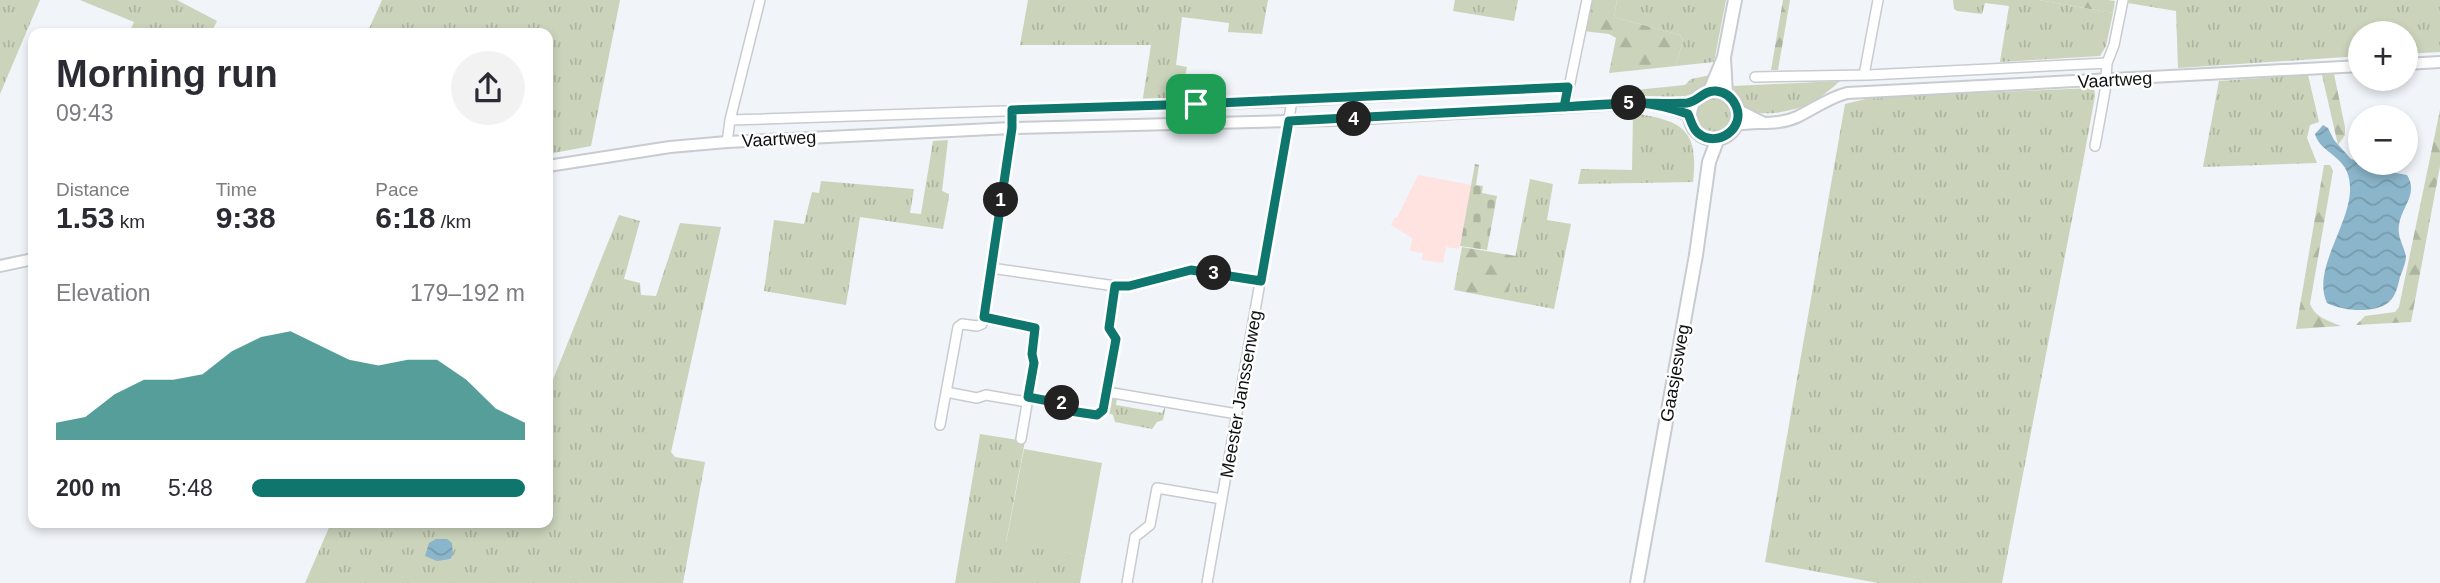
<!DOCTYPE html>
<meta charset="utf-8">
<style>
:root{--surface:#fff;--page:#f2f2f3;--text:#2b2b33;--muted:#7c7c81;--accent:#0f766e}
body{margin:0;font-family:Arial,sans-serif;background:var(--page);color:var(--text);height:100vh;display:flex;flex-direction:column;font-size:26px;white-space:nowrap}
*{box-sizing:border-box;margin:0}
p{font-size:23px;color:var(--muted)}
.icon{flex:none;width:38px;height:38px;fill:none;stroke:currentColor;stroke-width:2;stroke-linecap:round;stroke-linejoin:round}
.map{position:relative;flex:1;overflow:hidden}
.side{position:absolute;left:28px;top:28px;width:525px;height:500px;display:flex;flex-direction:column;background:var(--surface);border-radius:14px;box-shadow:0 4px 10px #0003}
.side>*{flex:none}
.buttons{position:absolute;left:2348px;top:21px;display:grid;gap:14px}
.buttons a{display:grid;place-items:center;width:70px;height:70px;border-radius:50%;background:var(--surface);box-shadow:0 4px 10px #0003;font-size:35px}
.pin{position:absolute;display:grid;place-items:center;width:60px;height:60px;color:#fff;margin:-30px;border-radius:14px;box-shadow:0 4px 10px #0006}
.km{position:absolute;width:35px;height:35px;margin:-18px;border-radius:50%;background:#222;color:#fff;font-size:19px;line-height:35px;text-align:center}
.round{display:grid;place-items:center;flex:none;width:74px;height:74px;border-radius:37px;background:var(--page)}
.summary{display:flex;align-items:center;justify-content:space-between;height:119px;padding:0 28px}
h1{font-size:38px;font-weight:700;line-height:52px}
.figures{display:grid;grid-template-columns:repeat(3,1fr);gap:10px;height:119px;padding:7px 28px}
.figures div{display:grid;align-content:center}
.figures b{font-size:30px;font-weight:700}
.figures small{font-size:19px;font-weight:400}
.figures p{font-size:19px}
.chart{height:196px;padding:14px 28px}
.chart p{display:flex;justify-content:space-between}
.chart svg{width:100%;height:126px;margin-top:7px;fill:var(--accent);opacity:.7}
ul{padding:0 28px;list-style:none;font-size:23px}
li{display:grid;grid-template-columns:112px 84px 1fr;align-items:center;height:52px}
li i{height:18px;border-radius:9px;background:var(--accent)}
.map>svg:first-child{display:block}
.education{fill:#fee3e0}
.grass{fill:url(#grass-tufts)}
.forest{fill:url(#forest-firs)}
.cemetery{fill:url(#cemetery-stones)}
.garden{fill:#cbd3bb}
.water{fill:url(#water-waves)}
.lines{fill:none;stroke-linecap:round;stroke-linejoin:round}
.minor-casing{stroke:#c8cbcf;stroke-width:12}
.tertiary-casing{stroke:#c8cbcf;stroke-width:14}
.secondary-casing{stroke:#c8cbcf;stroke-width:16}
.minor{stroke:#fff;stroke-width:9}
.tertiary{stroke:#fff;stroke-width:10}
.secondary{stroke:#fff;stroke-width:12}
.route-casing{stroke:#fff;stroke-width:14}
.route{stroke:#0f766e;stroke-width:9}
.labels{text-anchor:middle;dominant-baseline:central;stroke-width:5;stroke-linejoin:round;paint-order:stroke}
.street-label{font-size:18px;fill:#0f1012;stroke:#fff}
</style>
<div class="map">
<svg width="2440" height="583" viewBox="0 0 2440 583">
<defs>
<pattern id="grass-tufts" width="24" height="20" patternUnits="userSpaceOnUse" patternTransform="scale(1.75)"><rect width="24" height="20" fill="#cbd3bb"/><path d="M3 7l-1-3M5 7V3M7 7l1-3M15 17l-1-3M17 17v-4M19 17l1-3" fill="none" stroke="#adb4a0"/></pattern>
<pattern id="forest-firs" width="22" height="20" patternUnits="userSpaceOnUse" patternTransform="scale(1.75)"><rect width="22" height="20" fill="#cbd3bb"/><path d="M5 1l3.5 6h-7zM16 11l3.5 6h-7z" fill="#adb4a0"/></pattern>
<pattern id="cemetery-stones" width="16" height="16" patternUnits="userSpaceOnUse" patternTransform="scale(1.75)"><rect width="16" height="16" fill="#cbd3bb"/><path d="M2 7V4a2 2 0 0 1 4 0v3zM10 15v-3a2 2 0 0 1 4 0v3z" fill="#adb4a0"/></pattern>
<pattern id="water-waves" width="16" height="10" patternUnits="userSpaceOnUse" patternTransform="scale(1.75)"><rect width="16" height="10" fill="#8bb5ca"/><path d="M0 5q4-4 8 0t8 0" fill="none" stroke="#779bac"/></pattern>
</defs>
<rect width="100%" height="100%" fill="#f1f4f9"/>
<path class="education" d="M 1418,175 L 1472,185 L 1459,249 L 1446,247 L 1443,263 L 1422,260 L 1423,253 L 1410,251 L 1412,238 L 1391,225 L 1395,217 L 1397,218 Z"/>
<path class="grass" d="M 0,0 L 40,0 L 0,94 Z
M 80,0 L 177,0 L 217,21 L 211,33 L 129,33 L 134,22 Z
M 382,0 L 620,0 L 591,146 L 548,154 L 548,33 L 437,33 L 436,31 L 416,33 L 367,33 Z
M 1028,0 L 1268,0 L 1262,34 L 1228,32 L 1229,23 L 1182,17 L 1176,65 L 1187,67 L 1180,102 L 1142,104 L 1151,45 L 1020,45 Z
M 1455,0 L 1518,0 L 1514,21 L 1453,11 Z
M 1617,0 L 1726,0 L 1714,62 L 1676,66 L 1683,40 L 1680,35 L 1614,17 Z
M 1953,0 L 2039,0 L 2113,13 L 2106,46 L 2100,56 L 2000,62 L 2009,6 L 1985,3 L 1982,14 L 1957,11 L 1954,9 Z
M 2129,0 L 2440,0 L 2440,52 L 2406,54 L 2406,33 L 2361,33 L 2361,56 L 2178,68 L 2176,11 L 2128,3 Z
M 1711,75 C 1696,108 1646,98 1616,99 L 1616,92 L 1685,85 L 1691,79 Z
M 2308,75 L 2319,122 L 2310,125 L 2307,138 L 2317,163 L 2203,167 L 2219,81 Z
M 1840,81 C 1831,89 1820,98 1809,104 C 1795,111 1753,120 1741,106 C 1737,101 1735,92 1733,86 Z
M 2094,88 L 2095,96 L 2083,162 L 2002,583 L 1878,583 L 1765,562 L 1845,104 L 1874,97 Z
M1697 114a17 17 0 1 1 34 0a17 17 0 1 1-34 0Z
M 1633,113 C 1683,121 1699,129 1693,182 L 1578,184 L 1581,169 L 1632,170 Z
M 948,140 L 942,191 L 949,194 L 949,197 L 943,229 L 860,217 L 846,305 L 764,291 L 774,220 L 804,224 L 812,192 L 819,193 L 821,181 L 914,189 L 910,213 L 921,214 L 933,141 Z
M 1530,179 L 1553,184 L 1547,220 L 1571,224 L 1554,309 L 1507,300 Z
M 619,215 L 640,221 L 624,279 L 640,283 L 641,295 L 656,296 L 680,223 L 721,227 L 671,452 L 675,457 L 705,462 L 683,583 L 305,583 L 331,523 L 548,523 L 548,392 Z
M 1113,397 L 1117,397 L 1116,405 L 1162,413 L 1166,405 L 1163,420 L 1157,422 L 1152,429 L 1115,422 L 1113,415 L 1106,412 L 1108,401 Z
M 980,434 L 1025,441 L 1006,542 L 1085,556 L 1080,583 L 955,583 Z"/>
<path class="forest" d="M 1589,0 L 1617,0 L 1614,17 L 1680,35 L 1683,40 L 1676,66 L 1609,73 L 1616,38 L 1609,34 L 1583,31 Z
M 1783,0 L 1790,0 L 1778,70 L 1771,70 Z
M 2039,0 L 2108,0 L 2115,1 L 2113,13 Z
M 2334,74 L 2345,127 L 2345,135 L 2338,145 L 2322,75 Z
M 2440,110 L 2440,166 L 2411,322 L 2356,325 L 2365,316 L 2395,312 L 2399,307 Z
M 2324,165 L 2330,165 L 2333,171 L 2310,304 C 2316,318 2327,320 2341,326 L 2296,329 Z
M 1462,247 L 1516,256 L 1507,300 L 1454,290 Z"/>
<path class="cemetery" d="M 1475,164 L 1479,165 L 1476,185 L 1483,186 L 1482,193 L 1497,196 L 1487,250 L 1460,246 Z"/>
<path class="garden" d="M 1024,449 L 1102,463 L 1085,556 L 1006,543 Z"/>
<path class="water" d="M 2323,125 L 2328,128 L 2334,140 L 2351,159 L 2368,163 L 2385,171 L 2407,175 C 2419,194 2401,207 2399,225 C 2397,238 2404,245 2406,257 C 2406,262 2402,272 2400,277 C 2398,285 2396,296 2389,302 C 2375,314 2342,311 2327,303 C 2311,269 2352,223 2350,186 C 2349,155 2321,155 2315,134 Z
M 436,539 L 447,539 L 452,543 L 453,555 L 450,559 L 437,561 L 425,556 L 429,543 Z"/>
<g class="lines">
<defs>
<path id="minor" d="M 1864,75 L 1878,0
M 1755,77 L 1868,75 L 2107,63
M 1565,107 L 1587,0
M 730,120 L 1281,102 L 1568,87
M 727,142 L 730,120 L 760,0
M 2095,146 L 2105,91 L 2107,63 L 2114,45 L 2123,0
M 991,268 L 1115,286 L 1129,286 L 1191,270 L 1261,281
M 984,317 L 1035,328 L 1032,354 L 1034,363 L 1021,439
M 946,392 L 977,398 L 986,395 L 1027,402
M 1107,392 L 1237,414
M 1028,396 L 1064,404 L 1070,411 L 1097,415 L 1103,410 L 1116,339 L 1109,328 L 1115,286
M 940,425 L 958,327 L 962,324 L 977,326 L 982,324 L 984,317 L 1012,128 L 1012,110
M 1127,583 L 1135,537 L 1150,525 L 1157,488 L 1222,499
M 1207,583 L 1292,101"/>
<path id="tertiary" d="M 2406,64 L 2440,62
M 1665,105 L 1690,116
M 1738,110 L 1762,122
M 1736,125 C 1756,121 1777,126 1797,117 C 1814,109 1828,98 1847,93 L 2361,66
M 548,166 L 670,147 L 727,142 L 1012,128 L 1334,120 L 1638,103 L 1665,105 L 1694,102
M 0,266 L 33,259"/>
<path id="secondary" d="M 1724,58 L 1726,94
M 1710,91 L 1724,57 L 1735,0
M1690 115a24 24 0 1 1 48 0a24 24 0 1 1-48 0Z
M 1637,583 L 1696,255 L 1709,162 L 1718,138"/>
</defs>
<use href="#minor" class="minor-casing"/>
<use href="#tertiary" class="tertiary-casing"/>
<use href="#secondary" class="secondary-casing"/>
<use href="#minor" class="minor"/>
<use href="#tertiary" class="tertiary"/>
<use href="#secondary" class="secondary"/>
</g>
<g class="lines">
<defs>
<path id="route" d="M 1196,104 L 1012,110 L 1012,128 L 984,317 L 1035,328 L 1032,354 L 1034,363 L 1028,397 L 1064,404 L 1070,411 L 1097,415 L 1103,410 L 1116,339 L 1109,328 L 1115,286 L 1129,286 L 1191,270 L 1261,281 L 1289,121 L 1638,103 C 1657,104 1671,108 1688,114 C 1691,120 1692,128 1698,133 C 1717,149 1746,128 1736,106 C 1732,97 1725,92 1716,91 C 1703,90 1698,102 1687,103 C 1671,104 1656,103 1640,103 C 1615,103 1589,105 1564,107 L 1568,87 L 1196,104"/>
</defs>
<use href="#route" class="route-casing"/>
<use href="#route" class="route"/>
</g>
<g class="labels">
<g class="street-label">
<text transform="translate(2115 80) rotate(-3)">Vaartweg</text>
<text transform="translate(779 139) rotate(-3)">Vaartweg</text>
<text transform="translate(1675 373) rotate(-80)">Gaasjesweg</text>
<text transform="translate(1241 394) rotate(-80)">Meester Janssenweg</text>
</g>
</g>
</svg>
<div class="buttons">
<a>+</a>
<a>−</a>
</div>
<div class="pin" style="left:1196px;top:104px;background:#1e9e55"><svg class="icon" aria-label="arrive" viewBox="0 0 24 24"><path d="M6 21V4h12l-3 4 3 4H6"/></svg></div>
<b class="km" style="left:1001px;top:200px">1</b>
<b class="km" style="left:1062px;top:403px">2</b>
<b class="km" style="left:1214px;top:273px">3</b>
<b class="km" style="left:1354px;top:119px">4</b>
<b class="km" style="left:1629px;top:103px">5</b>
<section class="side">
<div class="summary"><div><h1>Morning run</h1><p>09:43</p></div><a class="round"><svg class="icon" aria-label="share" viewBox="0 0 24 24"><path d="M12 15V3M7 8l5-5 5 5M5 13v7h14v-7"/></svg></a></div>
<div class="figures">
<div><p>Distance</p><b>1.53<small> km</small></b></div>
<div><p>Time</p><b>9:38</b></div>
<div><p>Pace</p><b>6:18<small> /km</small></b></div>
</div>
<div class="chart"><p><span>Elevation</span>179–192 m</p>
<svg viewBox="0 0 160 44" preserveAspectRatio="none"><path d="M0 44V38L10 36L20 28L30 23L40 23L50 21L60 13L70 8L80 6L90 11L100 16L110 18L120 16L130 16L140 23L150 33L160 38V44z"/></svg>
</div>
<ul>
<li><b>200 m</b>5:48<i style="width:100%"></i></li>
</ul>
</section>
</div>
